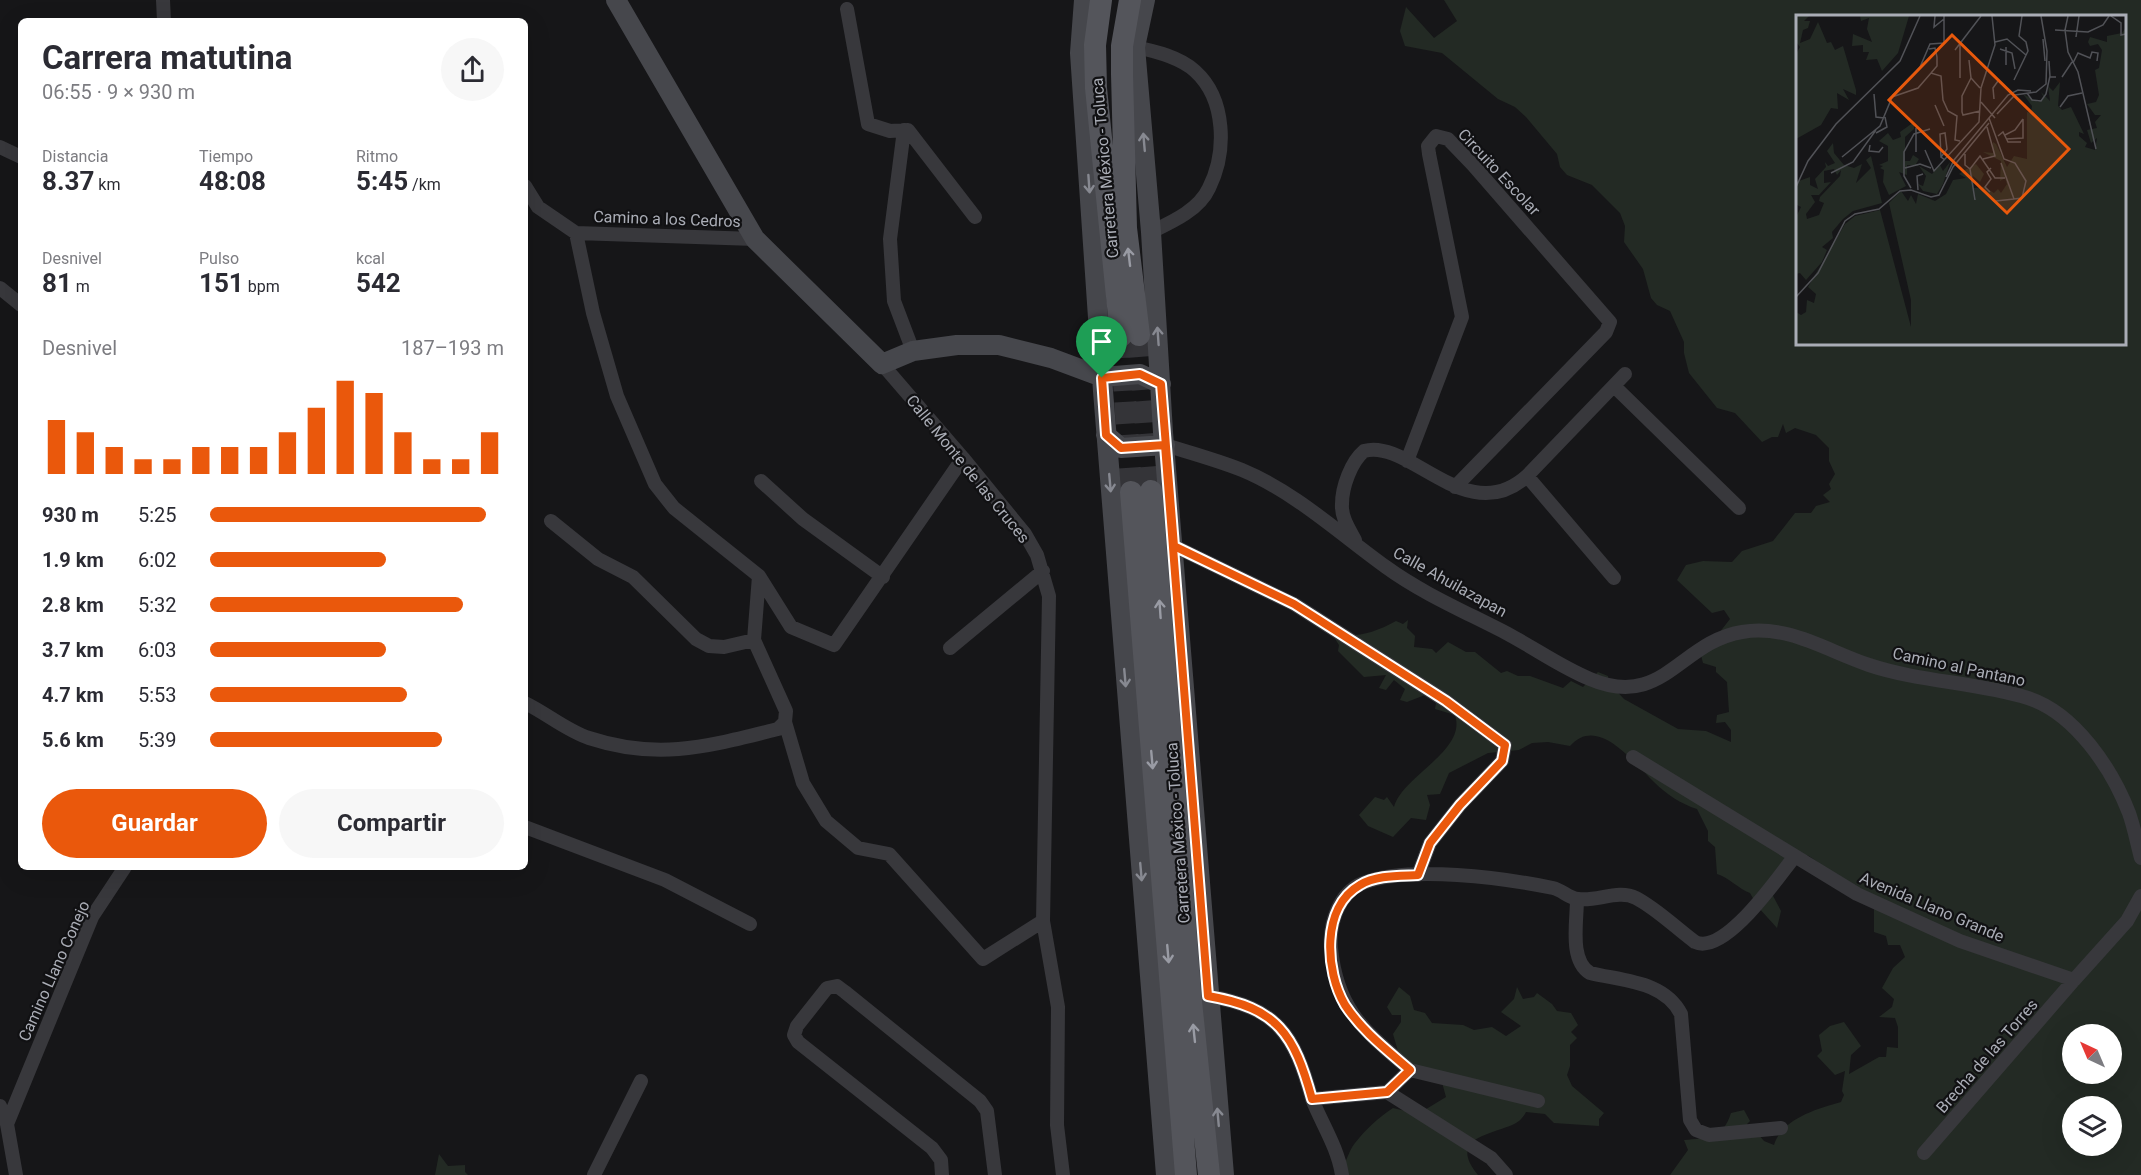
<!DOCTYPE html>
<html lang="es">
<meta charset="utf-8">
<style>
:root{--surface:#fff;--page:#f7f7f7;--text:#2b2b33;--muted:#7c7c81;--accent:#ea580c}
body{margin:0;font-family:Roboto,sans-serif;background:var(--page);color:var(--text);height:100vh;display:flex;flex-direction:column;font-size:22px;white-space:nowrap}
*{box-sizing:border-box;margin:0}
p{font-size:20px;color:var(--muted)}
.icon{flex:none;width:33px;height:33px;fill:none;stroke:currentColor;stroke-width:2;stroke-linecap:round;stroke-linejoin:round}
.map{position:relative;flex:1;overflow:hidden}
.panel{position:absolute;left:18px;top:18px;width:510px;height:852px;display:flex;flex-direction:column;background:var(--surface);border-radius:9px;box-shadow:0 6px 24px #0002}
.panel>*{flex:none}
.needle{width:39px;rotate:316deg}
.controls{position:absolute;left:2062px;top:1024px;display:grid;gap:12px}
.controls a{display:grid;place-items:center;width:60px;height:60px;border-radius:50%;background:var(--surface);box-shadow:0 6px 24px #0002;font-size:30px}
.pin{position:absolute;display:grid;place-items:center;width:51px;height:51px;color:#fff;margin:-62px -26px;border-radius:50% 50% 50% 0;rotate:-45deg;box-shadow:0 0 6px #0007}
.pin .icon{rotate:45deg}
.round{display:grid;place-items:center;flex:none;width:63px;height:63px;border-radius:32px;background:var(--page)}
.head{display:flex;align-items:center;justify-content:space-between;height:102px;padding:0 24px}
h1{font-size:33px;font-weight:700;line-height:45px}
.figures{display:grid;grid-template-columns:repeat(3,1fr);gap:9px;height:102px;padding:6px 24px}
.figures div{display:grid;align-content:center}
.figures b{font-size:26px;font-weight:700}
.figures small{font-size:16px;font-weight:400}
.figures p{font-size:16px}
.chart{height:168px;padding:12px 24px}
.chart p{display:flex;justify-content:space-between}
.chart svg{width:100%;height:108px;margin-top:6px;stroke:var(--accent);stroke-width:6}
.cta{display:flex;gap:12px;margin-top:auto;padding:12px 24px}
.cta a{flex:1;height:69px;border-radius:36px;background:var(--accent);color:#fff;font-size:24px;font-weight:700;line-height:69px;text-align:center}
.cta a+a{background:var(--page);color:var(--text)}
ul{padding:0 24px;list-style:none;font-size:20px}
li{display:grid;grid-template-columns:96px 72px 1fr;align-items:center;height:45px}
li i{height:15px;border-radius:8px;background:var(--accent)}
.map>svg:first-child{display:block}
.green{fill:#232a24;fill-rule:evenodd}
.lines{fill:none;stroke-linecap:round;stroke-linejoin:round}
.primary-tunnel{stroke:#343438;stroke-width:22;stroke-dasharray:22 11;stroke-linecap:butt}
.street{stroke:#38383c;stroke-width:14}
.secondary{stroke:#46474c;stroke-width:20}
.primary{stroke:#54555b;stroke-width:22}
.oneway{stroke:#878991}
.oneway2{stroke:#999ba4}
.route-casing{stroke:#fff;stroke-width:12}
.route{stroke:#ea580c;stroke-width:8}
.labels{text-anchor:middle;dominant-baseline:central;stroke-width:4.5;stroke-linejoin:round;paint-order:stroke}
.street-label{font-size:16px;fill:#aaadb6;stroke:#111113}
.inset-road{fill:none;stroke:#515257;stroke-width:1.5}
.view{fill:#e8590c;fill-opacity:0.15;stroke:#e8590c;stroke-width:3}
.inset-edge{fill:none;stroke:#aaadb6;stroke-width:3}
</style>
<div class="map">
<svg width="2141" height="1175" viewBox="0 0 2141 1175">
<rect width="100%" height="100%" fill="#161618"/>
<path class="green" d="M 1444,0 L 2141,0 L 2141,1175 L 1670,1175 L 1688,1150 L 1684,1140 C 1707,1138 1723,1139 1731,1113 L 1744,1110 L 1750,1121 L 1747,1124 L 1748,1135 L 1758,1134 L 1764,1141 L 1774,1145 C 1782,1119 1816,1109 1841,1102 L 1844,1095 L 1842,1091 L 1845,1071 L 1835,1075 L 1817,1056 L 1822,1051 L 1819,1035 L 1830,1026 L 1844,1022 L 1861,1046 L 1851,1055 L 1849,1074 L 1879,1057 L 1886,1057 L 1887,1047 L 1898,1048 L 1898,1027 L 1895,1018 L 1879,1017 L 1892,1007 L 1894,999 L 1882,988 L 1893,968 L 1905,957 L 1900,945 L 1888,945 L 1886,936 L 1874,932 L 1874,903 L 1809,856 L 1802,854 L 1772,894 L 1781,911 L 1777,928 L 1758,907 L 1750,893 C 1737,888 1730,878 1717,874 L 1715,847 L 1708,841 L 1708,831 L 1697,809 C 1681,804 1666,794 1654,782 C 1634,763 1598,714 1570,746 L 1548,742 L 1532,743 L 1519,750 L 1488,753 L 1449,773 L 1440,794 L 1427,795 L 1430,805 L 1426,820 L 1411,818 L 1393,837 L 1368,826 L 1359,815 L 1375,797 L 1384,800 L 1387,797 L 1394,807 C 1403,775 1467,751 1455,715 L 1435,709 L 1436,703 L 1425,695 L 1407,702 L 1400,700 L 1405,689 L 1394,680 L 1386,690 L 1379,688 L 1386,675 L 1364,677 L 1338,651 L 1339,645 L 1332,634 C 1357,638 1374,633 1396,621 L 1403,624 L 1408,620 L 1407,628 L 1415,636 L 1414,647 L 1432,649 L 1436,653 L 1448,642 L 1466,652 L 1475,652 L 1501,673 L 1507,671 L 1518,676 L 1530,676 L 1563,688 L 1571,681 L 1583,687 L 1598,672 L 1608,676 L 1608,682 L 1624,699 L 1678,729 L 1706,731 L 1731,742 L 1731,730 L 1725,722 L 1716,723 L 1717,715 L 1729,712 L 1727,682 L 1716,672 L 1716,667 L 1703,663 L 1698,644 L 1719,633 L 1730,619 L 1724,610 L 1712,613 L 1677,580 L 1686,565 L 1703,561 L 1732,562 L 1742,551 L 1773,541 L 1795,513 L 1811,513 L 1816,506 L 1830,502 L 1823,495 L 1831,489 L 1829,484 L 1835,474 L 1829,461 L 1829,448 L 1816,435 L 1795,428 L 1786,433 L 1783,424 L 1778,437 L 1772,437 L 1762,442 L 1735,413 L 1717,408 L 1689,373 L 1684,353 L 1684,342 L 1670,311 L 1657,305 L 1651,298 L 1643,269 L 1624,242 L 1625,226 L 1620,213 L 1592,185 L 1567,175 L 1560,167 L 1557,154 L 1526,117 L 1515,107 L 1498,99 L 1442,53 L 1405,46 L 1400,31 L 1406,7 L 1434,38 L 1457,21 ZM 1798,16 L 2124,16 L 2124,344 L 1798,344 ZM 2073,1035 L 2112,1035 L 2112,1074 L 2073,1074 ZM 2073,1107 L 2112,1107 L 2112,1146 L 2073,1146 Z
M 1399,987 L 1410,996 L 1414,1010 L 1425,1013 L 1432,1023 L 1463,1025 L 1474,1030 L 1492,1027 L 1506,1036 L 1521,1026 L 1501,1012 L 1514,999 L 1517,987 L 1523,999 L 1534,997 L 1537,993 L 1552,1004 L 1557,1011 L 1571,1013 L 1578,1025 L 1571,1032 L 1577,1038 L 1570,1045 L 1570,1066 L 1567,1075 L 1572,1086 L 1604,1113 L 1599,1119 L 1599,1126 L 1554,1123 L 1545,1114 L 1526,1112 C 1524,1116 1520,1121 1516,1123 C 1494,1135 1446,1136 1478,1175 L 1336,1175 C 1347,1165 1347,1153 1355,1143 C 1366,1129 1378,1118 1393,1108 L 1418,1114 L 1446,1097 L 1440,1075 L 1412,1066 L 1400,1058 L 1393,1034 L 1401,1022 L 1401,1015 L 1392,1015 L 1387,1007 Z
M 439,1154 L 448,1166 L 465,1165 L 465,1172 L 468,1175 L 435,1175 Z"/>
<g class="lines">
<path class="primary-tunnel" d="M 1139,335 L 1151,491
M 1121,336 L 1131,492"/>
<path class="street" d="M 163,0 L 164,21
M 847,9 L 868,124 L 890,131 L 908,130 L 975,217
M 1135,47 C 1155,51 1180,57 1195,71 C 1226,99 1227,152 1209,188 C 1199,210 1172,222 1151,232
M 904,130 L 890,239 L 894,301 L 913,351
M 0,147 L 21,157
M 525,186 L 538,207 L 576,233 L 755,239
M 576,233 L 593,313 L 617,396 L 655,484 L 674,508 L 759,576 L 791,627 L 834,645 L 963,458
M 0,288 L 21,305
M 882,364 L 963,458 L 1025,534 L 1037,555 L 1049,596 L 1043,921 L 1058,1007 L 1057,1125 L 1063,1175
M 1614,386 L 1739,508
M 1165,445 C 1191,453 1217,460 1242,470 C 1295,492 1340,534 1386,567 C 1423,594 1468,613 1508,634 C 1536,649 1561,667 1590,679 C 1663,710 1680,642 1742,632 C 1788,624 1827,651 1869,665 C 1920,682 1976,682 2028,698 C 2075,713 2112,769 2129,813 C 2134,827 2137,843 2141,858
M 1407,461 L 1462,317 L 1429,154 L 1428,146 L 1436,136 L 1448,139 L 1473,165 L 1610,322 L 1606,332 L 1455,487
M 1527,476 L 1614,578
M 761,481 L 803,519 L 883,577
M 551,521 L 598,559 L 633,577 L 696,639 L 709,646 L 724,647 L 754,640
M 1355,540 C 1349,529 1341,517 1342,504 C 1342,487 1351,462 1364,451 C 1410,438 1467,530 1527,476 L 1625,374
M 1174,546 L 1294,604 L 1446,701 L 1505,745 L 1502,761 L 1460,805 L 1430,843 L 1418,875
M 759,576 L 754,640 L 786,711 L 785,722
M 950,648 L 1043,571
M 525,703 C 546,713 567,731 589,738 C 659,761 709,746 778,729 L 785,722 L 803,783 L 826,821 L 858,848 L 889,854 L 983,959 L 1043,921
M 1633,757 L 1857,894 L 1960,941 L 2074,980 L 2127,921 L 2141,896
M 525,827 L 665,880 L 750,924
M 1577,899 C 1577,922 1569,960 1590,973 C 1623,981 1664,981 1681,1014 L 1690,1120 L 1696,1130 L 1709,1135 L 1781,1128
M 1208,996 C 1278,1008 1294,1034 1312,1099 L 1387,1092 L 1410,1070 C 1365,1031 1337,1011 1331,948 C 1329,925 1338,893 1363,883 C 1410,865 1504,878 1553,888 C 1562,890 1569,898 1578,899 C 1597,902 1618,889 1636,898 C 1657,909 1676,928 1695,942 C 1725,956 1778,877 1795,856
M 1410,1070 L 1538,1101
M 1387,1092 L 1491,1158 L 1506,1175
M 1312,1099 C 1322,1124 1338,1148 1342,1175
M 0,1106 L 7,1124 L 16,1175
M 7,1124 L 92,917 L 125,867
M 1924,1153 L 2074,980
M 594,1175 L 641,1081
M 942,1175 L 941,1160 L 932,1148 L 798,1042 L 794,1035 L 797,1026 L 827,988 L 837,986 L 845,992 L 980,1101 L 987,1111 L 995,1175"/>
<path class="secondary" d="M 616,0 L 755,239 L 882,364 L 913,351 L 957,345 L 999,345 L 1051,358 L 1102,377 L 1140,374 L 1161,384
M 1084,0 L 1080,53 L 1103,391 L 1166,1175
M 1145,0 L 1135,47 L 1151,232 L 1163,432 L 1224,1175
M 1106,435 L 1121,448 L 1165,445"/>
<path class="primary" d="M 1101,0 L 1095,45 L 1096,88 L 1121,336
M 1130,0 L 1122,46 L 1122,74 L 1126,228 L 1139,335
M 1151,491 L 1190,992 L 1209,1175
M 1131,492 L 1186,1175"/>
</g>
<defs><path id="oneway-shaft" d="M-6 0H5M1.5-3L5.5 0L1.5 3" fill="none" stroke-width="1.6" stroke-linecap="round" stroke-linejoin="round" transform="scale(1.5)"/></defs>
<g class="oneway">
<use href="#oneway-shaft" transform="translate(1144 142) rotate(-95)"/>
<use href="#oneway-shaft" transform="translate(1089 184) rotate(86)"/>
<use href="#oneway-shaft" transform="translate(1158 336) rotate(-94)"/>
<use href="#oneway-shaft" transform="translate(1110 483) rotate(85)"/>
<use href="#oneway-shaft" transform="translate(1125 678) rotate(85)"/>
<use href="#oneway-shaft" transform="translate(1141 872) rotate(85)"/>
<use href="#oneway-shaft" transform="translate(1218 1117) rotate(-95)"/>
</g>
<g class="oneway2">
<use href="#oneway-shaft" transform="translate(1129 257) rotate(-97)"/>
<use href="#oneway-shaft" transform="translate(1160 609) rotate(-94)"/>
<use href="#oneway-shaft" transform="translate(1152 760) rotate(85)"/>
<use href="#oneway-shaft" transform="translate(1168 954) rotate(85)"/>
<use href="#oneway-shaft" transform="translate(1194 1033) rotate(-96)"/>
</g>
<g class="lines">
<defs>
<path id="route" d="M 1102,378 L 1106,435 L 1121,448 L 1165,445 L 1208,996 C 1278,1008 1294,1034 1312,1099 L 1387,1092 L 1410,1070 C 1387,1050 1362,1031 1345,1005 C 1325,971 1321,907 1360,885 C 1376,875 1399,876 1418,875 L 1430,843 L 1460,805 L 1502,761 L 1505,745 L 1446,701 L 1294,604 L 1174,546 L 1161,384 L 1140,374 L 1102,378"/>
</defs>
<use href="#route" class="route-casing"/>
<use href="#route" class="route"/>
</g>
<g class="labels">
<g class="street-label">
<text transform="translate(1105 168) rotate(-95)">Carretera México - Toluca</text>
<text transform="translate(1499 172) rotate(47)">Circuito Escolar</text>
<text transform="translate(667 219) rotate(2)">Camino a los Cedros</text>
<text transform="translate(968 469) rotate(51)">Calle Monte de las Cruces</text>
<text transform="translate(1450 582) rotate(29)">Calle Ahuilazapan</text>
<text transform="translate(1959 667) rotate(12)">Camino al Pantano</text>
<text transform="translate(1178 833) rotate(-94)">Carretera México - Toluca</text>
<text transform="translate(1932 907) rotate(23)">Avenida Llano Grande</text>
<text transform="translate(54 971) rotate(-66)">Camino Llano Conejo</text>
<text transform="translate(1987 1056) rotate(-49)">Brecha de las Torres</text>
</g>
</g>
<g transform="translate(1796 15)">
<rect width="330" height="330" fill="#161618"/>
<path d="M 0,1 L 13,1 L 8,6 L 14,6 L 12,13 L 7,15 L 4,28 L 14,24 L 22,7 L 31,28 L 35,27 L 39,35 L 47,31 L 60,75 L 60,80 L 47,74 L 53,85 L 41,78 L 42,94 L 35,93 L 25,110 L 0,124 L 0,39 L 4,32 L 0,27 ZM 64,1 L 113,1 L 102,38 L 86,56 L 81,44 L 70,45 L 73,37 L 67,37 L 67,30 L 56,31 L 57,19 L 76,27 L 71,14 L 73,3 L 65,6 ZM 330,12 L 330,329 L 0,329 L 0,297 L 5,300 L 10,297 L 11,285 L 18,288 L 20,279 L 12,272 L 49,209 L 59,201 L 84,195 L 115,312 L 115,285 L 93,188 L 105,176 L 112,186 L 115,180 L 120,189 L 122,179 L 139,186 L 150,179 L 157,165 L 170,163 L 163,159 L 167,156 L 180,149 L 188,159 L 184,167 L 177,161 L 178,173 L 188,172 L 198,178 L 202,174 L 205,178 L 211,169 L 209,163 L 204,166 L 205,146 L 187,137 L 197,138 L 197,127 L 200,129 L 211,152 L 218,141 L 231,144 L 231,97 L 235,98 L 236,91 L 227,79 L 242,87 L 248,83 L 245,77 L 254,86 L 252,71 L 257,76 L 264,67 L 262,91 L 266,95 L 275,92 L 288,119 L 283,117 L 283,121 L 291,128 L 289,132 L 299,135 L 301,123 L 295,128 L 291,115 L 301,113 L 299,107 L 305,100 L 299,100 L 291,89 L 300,87 L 303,80 L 299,55 L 303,53 L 306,35 L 302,29 L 294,31 L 292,27 L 294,22 L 311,27 L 311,21 L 326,18 ZM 118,107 L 118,114 L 109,122 L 109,146 L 114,146 L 117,140 L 123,144 L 120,149 L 136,159 L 144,150 L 147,156 L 154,147 L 147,169 L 141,179 L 127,176 L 122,169 L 127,171 L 130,161 L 123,151 L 111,150 L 111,160 L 103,157 L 110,171 L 93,180 L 87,167 L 88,155 L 84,153 L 87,151 L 83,150 L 92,146 L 92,131 L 83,126 L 92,118 L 97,125 L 105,122 L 104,117 ZM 37,128 L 38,138 L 48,150 L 58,153 L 66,149 L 60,168 L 75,153 L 70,145 L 75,141 L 86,188 L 57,196 L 47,204 L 36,217 L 37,223 L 26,232 L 31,235 L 26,247 L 10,265 L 4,258 L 0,259 L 0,202 L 5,192 L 1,190 L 0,194 L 0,167 L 14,162 L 14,170 L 22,174 L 19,164 L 30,152 L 29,147 L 32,151 L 39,148 L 31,136 ZM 38,154 L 41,160 L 45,155 L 44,161 L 24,182 L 23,186 L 28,188 L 23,200 L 11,204 L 10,199 L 19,187 L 15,180 L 23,180 L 35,167 L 28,168 L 28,156 Z" fill="#232a24" fill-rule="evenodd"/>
<path class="inset-road" d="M 139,1 L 138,12 L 148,4M 272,1 L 269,15 L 272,37 L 282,57 L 300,134M 315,1 L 325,8 L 325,20 L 330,19M 259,15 L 292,17 L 307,10 L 313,1M 280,22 L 283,1M 247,24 L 249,46M 199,27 L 211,24 L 230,40M 210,32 L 210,50M 133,34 L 139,33 L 141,42 L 141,51 L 135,58M 204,34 L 216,38 L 219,54M 159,35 L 185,1M 173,45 L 175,63 L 184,73M 253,46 L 254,62 L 260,62M 277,48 L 282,38 L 294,43 L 296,37 L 302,38 L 301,46M 266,62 L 276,47M 164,63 L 164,30M 175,63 L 166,81 L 166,97 L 167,100 L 184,96M 218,65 L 232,36 L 230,27 L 223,21 L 226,1M 231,78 L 236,85 L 245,86 L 250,79 L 254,61M 78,79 L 80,102 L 88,103M 96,82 L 122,73 L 135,58 L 145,61 L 147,85 L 152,96 L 161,101 L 159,125 L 164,126M 198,84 L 197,73 L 202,66M 185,87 L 199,103M 139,90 L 148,111M 264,92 L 272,81 L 286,78M 201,99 L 219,80 L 240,77 L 250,69 L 251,36 L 245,1M 193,103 L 208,144 L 219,148 L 230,166 L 226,183 L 218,184 L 205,148M 120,113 L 120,137M 80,118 L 91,112 L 89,102M 209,120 L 219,115 L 227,104M 202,121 L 207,117 L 212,127 L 225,127M 210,124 L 227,123 L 227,104M 74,130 L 73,136 L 83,137 L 87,132M 129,135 L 138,156 L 183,107 L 185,73 L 199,30 L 196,1M 169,139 L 169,150 L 174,154 L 184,141 L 199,163 L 209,163M 46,142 L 84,111 L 97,80 L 124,52 L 134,29 L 148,28 L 148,1M 145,142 L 144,119 L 149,118 L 151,134 L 145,142 L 149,145M 187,144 L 199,141 L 191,112M 109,153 L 124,149 L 135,153M 174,154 L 179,185M 35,158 L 57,147 L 80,115M 150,162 L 158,145 L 212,80 L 222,75 L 235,76M 0,172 L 12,146 L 40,109 L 104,46 L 124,1M 115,173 L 108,161 L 108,137 L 118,119 L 134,114M 122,175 L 121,161 L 127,159M 194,177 L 189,172 L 195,164 L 191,157 L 195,153M 200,186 L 218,184M 0,282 L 22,258 L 49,206 L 59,199 L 83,194 L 104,176 L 115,175 L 135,182 L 143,180 L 157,152 L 193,108"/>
<path class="view" d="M 156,20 L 273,134 L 211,198 L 93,85 Z"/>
<rect width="330" height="330" class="inset-edge"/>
</g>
</svg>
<div class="controls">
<a><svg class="needle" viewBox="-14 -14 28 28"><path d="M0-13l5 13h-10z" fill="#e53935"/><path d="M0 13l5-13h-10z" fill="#7c7c81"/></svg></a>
<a><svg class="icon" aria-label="layers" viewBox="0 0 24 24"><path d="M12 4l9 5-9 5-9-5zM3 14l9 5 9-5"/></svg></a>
</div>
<div class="pin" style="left:1102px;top:378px;background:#1e9e55"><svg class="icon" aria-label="arrive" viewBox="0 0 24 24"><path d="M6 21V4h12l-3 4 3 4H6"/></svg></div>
<section class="panel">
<div class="head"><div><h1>Carrera matutina</h1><p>06:55 · 9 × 930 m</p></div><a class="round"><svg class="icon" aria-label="share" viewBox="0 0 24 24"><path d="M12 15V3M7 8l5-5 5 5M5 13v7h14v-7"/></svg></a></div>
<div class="figures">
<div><p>Distancia</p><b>8.37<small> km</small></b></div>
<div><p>Tiempo</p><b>48:08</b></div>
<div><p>Ritmo</p><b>5:45<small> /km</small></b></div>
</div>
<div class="figures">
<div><p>Desnivel</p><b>81<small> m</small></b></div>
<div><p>Pulso</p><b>151<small> bpm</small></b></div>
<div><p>kcal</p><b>542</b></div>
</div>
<div class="chart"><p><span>Desnivel</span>187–193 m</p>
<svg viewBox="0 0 160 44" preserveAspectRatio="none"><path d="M5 44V22M15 44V27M25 44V33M35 44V38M45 44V38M55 44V33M65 44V33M75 44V33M85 44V27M95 44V17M105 44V6M115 44V11M125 44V27M135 44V38M145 44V38M155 44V27"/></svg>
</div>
<ul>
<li><b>930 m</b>5:25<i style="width:94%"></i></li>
<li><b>1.9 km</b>6:02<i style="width:60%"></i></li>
<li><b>2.8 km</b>5:32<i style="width:86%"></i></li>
<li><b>3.7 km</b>6:03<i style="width:60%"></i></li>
<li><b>4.7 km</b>5:53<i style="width:67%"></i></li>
<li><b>5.6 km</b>5:39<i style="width:79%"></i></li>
</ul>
<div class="cta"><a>Guardar</a><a>Compartir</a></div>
</section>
</div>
